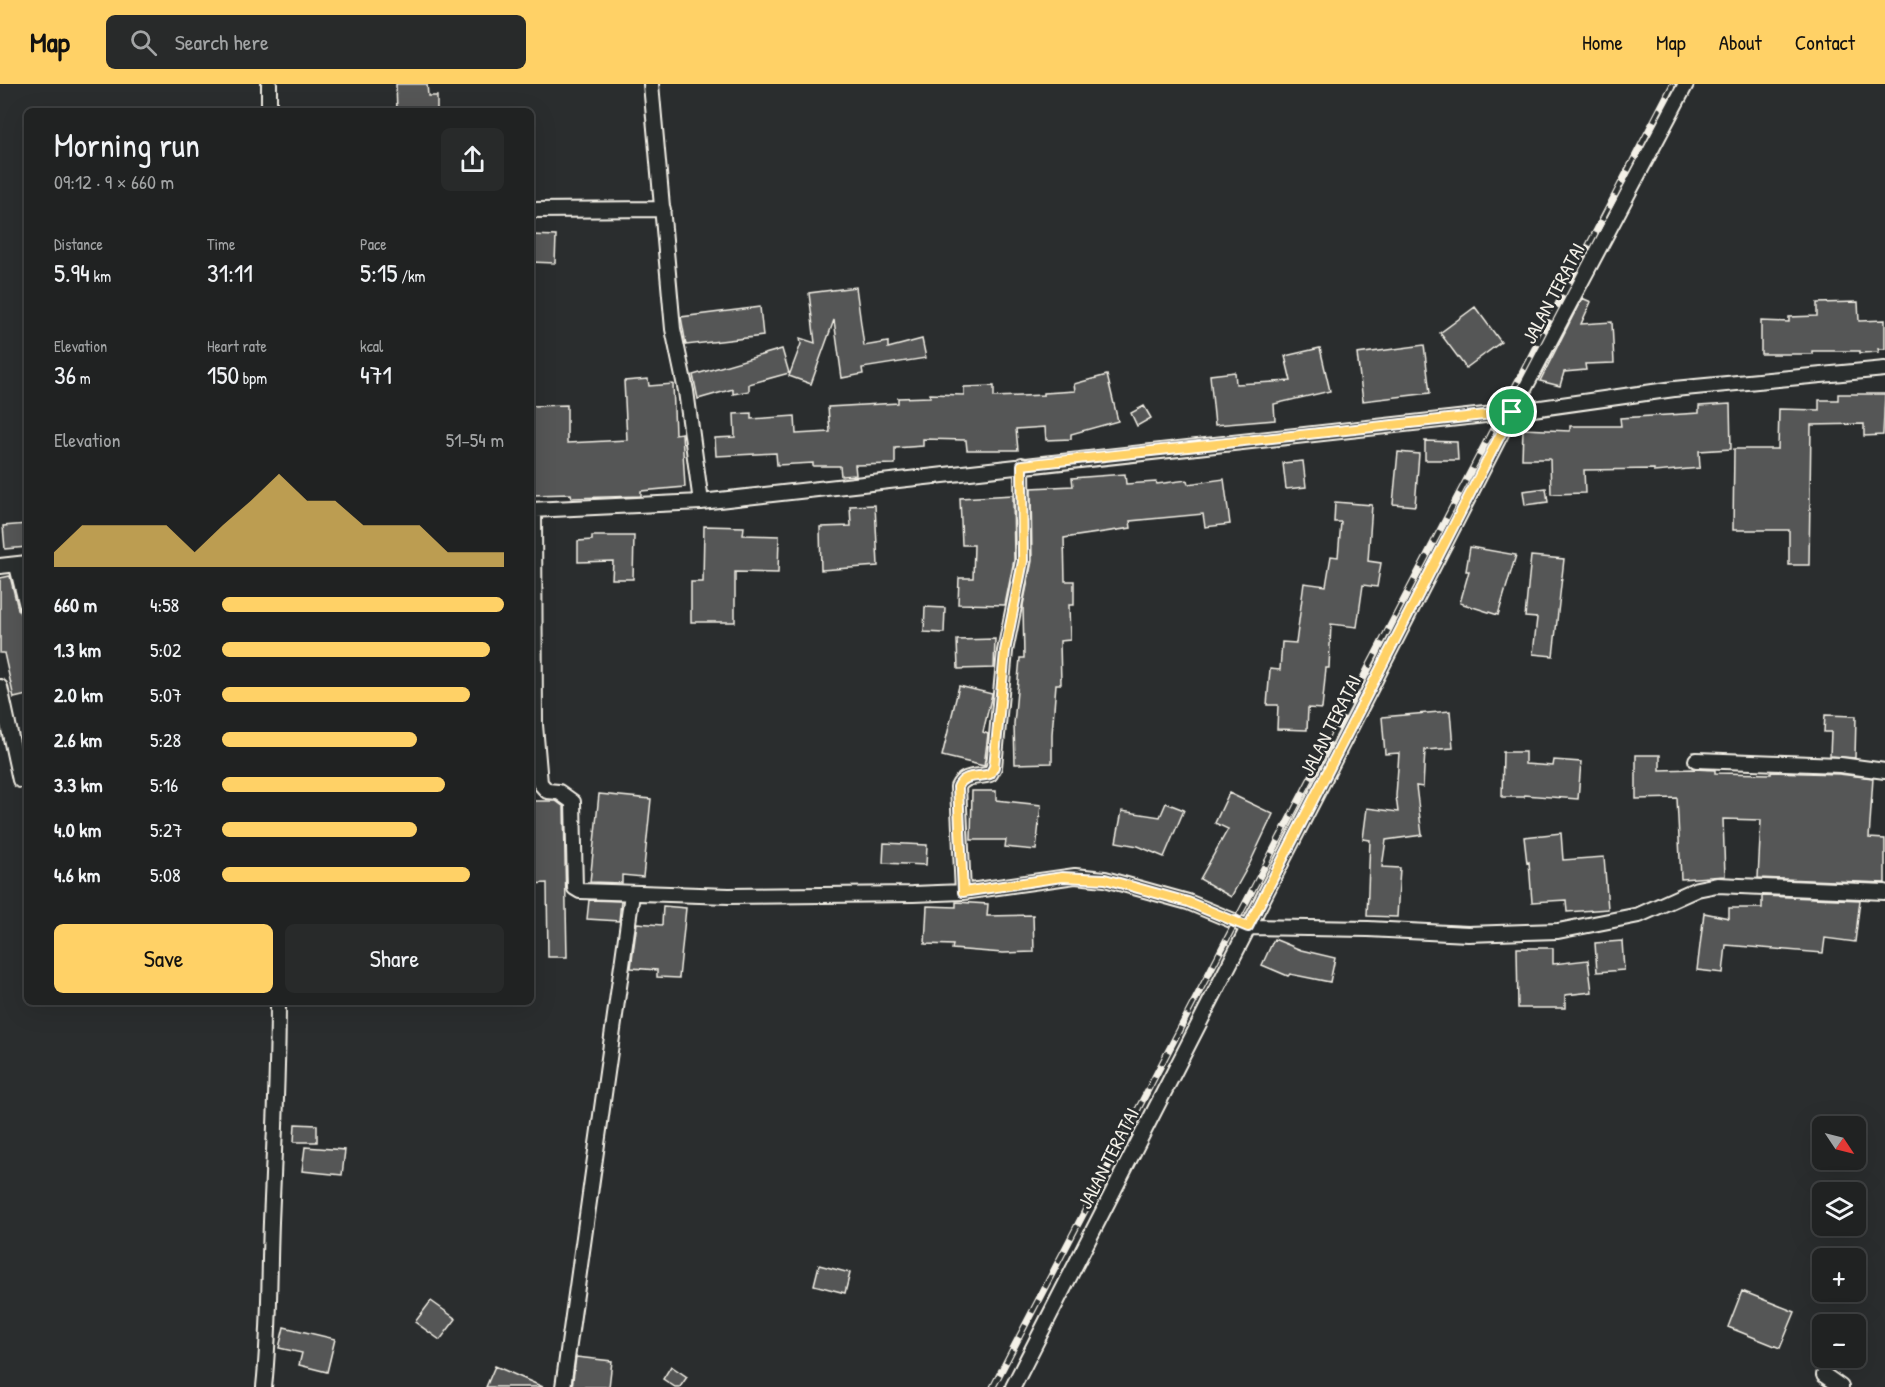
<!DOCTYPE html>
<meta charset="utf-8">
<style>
:root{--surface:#202222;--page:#282a2a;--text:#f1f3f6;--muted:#a2a4a5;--line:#3d3f40;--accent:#ffd166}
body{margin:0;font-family:"Patrick Hand",sans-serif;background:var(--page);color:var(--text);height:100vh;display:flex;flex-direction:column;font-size:22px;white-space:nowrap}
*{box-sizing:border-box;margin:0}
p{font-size:20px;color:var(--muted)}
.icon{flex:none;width:33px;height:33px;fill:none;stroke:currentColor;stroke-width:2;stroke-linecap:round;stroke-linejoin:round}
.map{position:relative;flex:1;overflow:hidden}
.panel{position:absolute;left:24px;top:24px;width:510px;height:897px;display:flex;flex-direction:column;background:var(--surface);border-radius:9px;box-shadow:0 6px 24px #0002,0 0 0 2px var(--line)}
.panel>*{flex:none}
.needle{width:39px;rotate:125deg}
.buttons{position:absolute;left:1812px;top:1032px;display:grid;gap:12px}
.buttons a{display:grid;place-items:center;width:54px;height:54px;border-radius:9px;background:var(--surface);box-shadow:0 6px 24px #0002,0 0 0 2px var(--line);font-size:30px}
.pin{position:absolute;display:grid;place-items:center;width:51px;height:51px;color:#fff;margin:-26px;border:3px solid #fff;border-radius:50%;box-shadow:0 2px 6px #0007}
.round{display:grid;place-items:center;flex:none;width:63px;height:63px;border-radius:9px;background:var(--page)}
.overview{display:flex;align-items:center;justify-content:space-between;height:102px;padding:0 30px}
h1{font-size:33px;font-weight:600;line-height:45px}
.figures{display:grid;grid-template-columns:repeat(3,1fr);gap:9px;height:102px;padding:6px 30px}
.figures div{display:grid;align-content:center}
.figures b{font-size:26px;font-weight:600}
.figures small{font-size:16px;font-weight:400}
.figures p{font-size:16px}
.chart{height:168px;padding:12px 30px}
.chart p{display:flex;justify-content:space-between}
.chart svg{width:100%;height:108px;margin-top:6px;fill:var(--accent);opacity:.7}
.action{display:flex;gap:12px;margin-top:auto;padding:12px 30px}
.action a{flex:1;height:69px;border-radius:9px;background:var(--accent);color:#111;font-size:24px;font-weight:600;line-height:69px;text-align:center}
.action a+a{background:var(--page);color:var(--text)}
ul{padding:0 30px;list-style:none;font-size:20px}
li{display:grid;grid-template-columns:96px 72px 1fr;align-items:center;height:45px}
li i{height:15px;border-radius:8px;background:var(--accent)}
header{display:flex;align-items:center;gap:36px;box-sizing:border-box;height:84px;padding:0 30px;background:var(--accent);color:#111}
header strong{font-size:28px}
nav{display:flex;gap:33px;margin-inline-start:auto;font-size:21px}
.search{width:420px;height:54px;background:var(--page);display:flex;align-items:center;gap:15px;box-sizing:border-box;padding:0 21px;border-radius:9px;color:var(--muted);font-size:22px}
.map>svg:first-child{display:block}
.building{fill:#555756;stroke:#f4f1e8;stroke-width:1.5}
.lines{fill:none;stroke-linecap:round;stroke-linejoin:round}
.minor-casing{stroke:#f4f1e8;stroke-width:18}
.minor{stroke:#2a2d2e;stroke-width:14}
.rail-casing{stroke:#f4f1e8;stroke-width:7}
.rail{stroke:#2a2d2e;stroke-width:4.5;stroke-dasharray:14;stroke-linecap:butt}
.route-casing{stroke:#fff;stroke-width:12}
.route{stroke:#ffd166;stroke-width:8}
.labels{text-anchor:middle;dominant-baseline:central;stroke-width:5;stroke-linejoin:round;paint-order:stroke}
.street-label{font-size:20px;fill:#f4f1e8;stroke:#2a2d2e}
</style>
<header>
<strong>Map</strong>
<div class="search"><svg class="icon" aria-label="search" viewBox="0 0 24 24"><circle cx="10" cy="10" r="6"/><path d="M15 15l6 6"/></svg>Search here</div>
<nav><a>Home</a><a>Map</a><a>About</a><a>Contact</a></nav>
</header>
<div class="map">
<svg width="1885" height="1303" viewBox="0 0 1885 1303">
<rect width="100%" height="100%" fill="#2a2d2e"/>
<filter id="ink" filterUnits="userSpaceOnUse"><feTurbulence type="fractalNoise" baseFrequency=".0167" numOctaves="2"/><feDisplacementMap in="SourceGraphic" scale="12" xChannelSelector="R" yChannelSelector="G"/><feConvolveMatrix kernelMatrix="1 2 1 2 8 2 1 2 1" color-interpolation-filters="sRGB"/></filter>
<g filter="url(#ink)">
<path class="building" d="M 396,0 L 427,0 L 428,12 L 437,12 L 437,27 L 397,27 Z
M 531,151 L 556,152 L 555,179 L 531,178 Z
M 856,203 L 864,262 L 888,258 L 888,264 L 922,255 L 926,274 L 862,284 L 863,290 L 842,294 L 834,236 L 811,300 L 789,292 L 801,260 L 800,254 L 815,259 L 809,209 Z
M 1582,214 L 1591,218 L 1581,240 L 1612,238 L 1614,279 L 1585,280 L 1586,286 L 1564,288 L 1560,302 L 1540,297 Z
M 1858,218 L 1859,237 L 1885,236 L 1885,265 L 1878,265 L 1879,268 L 1860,269 L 1860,267 L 1812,267 L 1812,270 L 1761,270 L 1761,237 L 1789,238 L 1789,233 L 1817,232 L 1817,219 Z
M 760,223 L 763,252 L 686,261 L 681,233 Z
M 1475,223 L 1501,258 L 1466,284 L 1440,249 Z
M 1424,261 L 1430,309 L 1363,317 L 1357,270 Z
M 1320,264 L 1330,307 L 1274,320 L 1275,336 L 1215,341 L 1210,291 L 1235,288 L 1236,300 L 1291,297 L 1285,272 Z
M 782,265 L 789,289 L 749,300 L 749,307 L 733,310 L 733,305 L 698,315 L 693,291 Z
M 1107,291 L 1118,337 L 1071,350 L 1071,355 L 1046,356 L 1045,343 L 1016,345 L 1018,366 L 967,366 L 966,356 L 923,355 L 923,362 L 895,364 L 895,380 L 855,381 L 856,391 L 841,392 L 840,382 L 813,382 L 813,379 L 777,381 L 776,369 L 716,372 L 715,354 L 735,353 L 734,330 L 751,329 L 751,335 L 795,332 L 796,350 L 830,348 L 828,323 L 898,319 L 898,314 L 930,313 L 930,310 L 964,311 L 964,303 L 994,302 L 994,313 L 1044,311 L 1044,309 L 1075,307 L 1074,300 Z
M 648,295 L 649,302 L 673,300 L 675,350 L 682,349 L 685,403 L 641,407 L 641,412 L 572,414 L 571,410 L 531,411 L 531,322 L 567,321 L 567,359 L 627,356 L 624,297 Z
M 1838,310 L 1885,310 L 1883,351 L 1864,352 L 1864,340 L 1811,341 L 1809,481 L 1789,481 L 1789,446 L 1733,446 L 1734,365 L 1778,365 L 1779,325 L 1819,326 L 1819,316 L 1838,316 Z
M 1730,320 L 1731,365 L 1699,367 L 1700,384 L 1654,388 L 1654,385 L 1584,386 L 1585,409 L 1551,410 L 1550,375 L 1522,375 L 1523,345 L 1570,347 L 1570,342 L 1621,342 L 1620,334 L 1699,329 L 1699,322 Z
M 1144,322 L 1151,334 L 1137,342 L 1131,329 Z
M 1425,357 L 1457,358 L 1458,376 L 1425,376 Z
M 1398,368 L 1419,370 L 1415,422 L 1393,420 Z
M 1303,377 L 1306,403 L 1286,405 L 1283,379 Z
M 1125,390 L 1126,400 L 1156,398 L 1157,400 L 1187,396 L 1188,400 L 1224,395 L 1230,440 L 1205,443 L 1203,430 L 1130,437 L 1131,444 L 1064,454 L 1065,497 L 1074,497 L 1074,521 L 1069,521 L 1070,556 L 1060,557 L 1061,600 L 1056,600 L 1052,650 L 1052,679 L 1015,680 L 1014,640 L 1020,574 L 1024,574 L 1023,521 L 1032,477 L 1031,404 L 1073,402 L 1072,394 Z
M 1546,404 L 1548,418 L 1525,421 L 1523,407 Z
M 1013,411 L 1014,476 L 1005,521 L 958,520 L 959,494 L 973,494 L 974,461 L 962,461 L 960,414 Z
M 1335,418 L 1372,421 L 1368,477 L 1381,479 L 1377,503 L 1363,501 L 1357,543 L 1331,540 L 1329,584 L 1326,584 L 1322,625 L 1308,624 L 1307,646 L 1277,645 L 1278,621 L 1267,621 L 1270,585 L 1280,586 L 1282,558 L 1296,559 L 1304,499 L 1326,502 L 1331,472 L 1338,473 L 1341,438 L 1334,438 Z
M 875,421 L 878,482 L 821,486 L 820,443 L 851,442 L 850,422 Z
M 27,440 L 27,463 L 5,465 L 3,442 Z
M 704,442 L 744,443 L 743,451 L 779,452 L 778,489 L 735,488 L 735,538 L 691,538 L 691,498 L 703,498 Z
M 592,452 L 634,452 L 633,495 L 612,495 L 613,477 L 578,478 L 578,457 L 592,456 Z
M 1470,463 L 1516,471 L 1498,531 L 1460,519 L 1469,487 L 1466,487 Z
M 1531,472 L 1564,475 L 1553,572 L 1533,570 L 1537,534 L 1525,533 Z
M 10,492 L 18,525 L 21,531 L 27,531 L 27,611 L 14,614 L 4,569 L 0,569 L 0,494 Z
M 925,523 L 945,524 L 944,549 L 924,548 Z
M 995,555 L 994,584 L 958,585 L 957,556 Z
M 959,602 L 992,610 L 983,648 L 988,650 L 984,682 L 942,672 Z
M 1450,627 L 1453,664 L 1425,666 L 1423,703 L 1416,702 L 1422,751 L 1386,756 L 1382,783 L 1400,784 L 1397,833 L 1367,832 L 1370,756 L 1363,755 L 1367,724 L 1398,728 L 1396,712 L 1399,669 L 1385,670 L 1382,633 Z
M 1825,631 L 1856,632 L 1855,674 L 1830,672 L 1831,648 L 1824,648 Z
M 1503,668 L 1525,668 L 1525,680 L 1553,682 L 1554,676 L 1581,678 L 1578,715 L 1524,711 L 1524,713 L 1502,713 Z
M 1636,671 L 1660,671 L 1660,686 L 1694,685 L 1715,686 L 1715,689 L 1771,690 L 1771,688 L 1839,690 L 1873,694 L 1869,754 L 1885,755 L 1885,799 L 1758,794 L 1761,736 L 1723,735 L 1725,792 L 1681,795 L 1677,714 L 1636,715 Z
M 972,707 L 996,707 L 996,716 L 1041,721 L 1036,766 L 1005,763 L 1006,756 L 971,756 Z
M 1229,709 L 1273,730 L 1250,779 L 1231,813 L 1200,795 L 1228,745 L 1215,739 Z
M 599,710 L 651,715 L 643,793 L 622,791 L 622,799 L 590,798 Z
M 531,717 L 556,717 L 564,723 L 567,873 L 548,873 L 547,799 L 531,800 Z
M 1166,719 L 1184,726 L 1164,773 L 1138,762 L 1116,758 L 1122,727 L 1160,733 Z
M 1561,749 L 1563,776 L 1604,773 L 1608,825 L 1567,828 L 1566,816 L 1532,818 L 1529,778 L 1527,779 L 1524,753 Z
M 884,759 L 927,761 L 926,781 L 883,779 Z
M 1762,812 L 1860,816 L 1855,858 L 1825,854 L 1823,869 L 1726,861 L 1723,889 L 1697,886 L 1704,829 L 1729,834 L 1729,824 L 1762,824 Z
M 589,816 L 621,817 L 619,837 L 587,835 Z
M 956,818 L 988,820 L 987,832 L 1033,831 L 1034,868 L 1003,869 L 952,865 L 953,861 L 925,860 L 927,822 L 956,823 Z
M 663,822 L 686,824 L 679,894 L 657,893 L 657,886 L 631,884 L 637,839 L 662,841 Z
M 1274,855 L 1301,866 L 1335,874 L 1330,898 L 1290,890 L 1288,892 L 1262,881 Z
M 1622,857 L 1624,886 L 1597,888 L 1595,859 Z
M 1517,864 L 1553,864 L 1553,880 L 1588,876 L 1592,908 L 1565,911 L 1565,924 L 1518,924 Z
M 295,1040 L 317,1041 L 317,1058 L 294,1058 Z
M 305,1063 L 345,1066 L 342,1091 L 302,1087 Z
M 819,1181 L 850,1189 L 845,1209 L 814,1201 Z
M 1742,1207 L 1795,1228 L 1780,1264 L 1728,1243 Z
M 431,1217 L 456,1235 L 440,1256 L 415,1238 Z
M 284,1243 L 335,1255 L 327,1288 L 299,1281 L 302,1269 L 279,1264 Z
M 576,1273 L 612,1277 L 609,1303 L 572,1303 Z
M 495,1282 L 543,1303 L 486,1303 Z
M 671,1282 L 687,1293 L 680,1303 L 675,1303 L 663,1295 Z"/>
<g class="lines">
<defs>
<path id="minor" d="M 269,0 L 269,27
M 651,0 L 673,245 L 686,307 L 701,418
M 531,126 L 663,125
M 531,426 L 701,418 L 1512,328 L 1674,305 L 1885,285
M 534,426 L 535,641 L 540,699 L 547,707 L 559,708 L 573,718 L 575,804 L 580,807 L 729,812 L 913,810 L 963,808 L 1075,792 L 1105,795 L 1188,818 L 1248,843 L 1368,845 L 1468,850 L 1558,847 L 1639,831 L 1697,805 L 1717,801 L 1885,808
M 0,482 L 27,479
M 17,482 L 27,522
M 0,603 L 20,696
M 1696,676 L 1840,681 L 1885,687
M 963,808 L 958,703 C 964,690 978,694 990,690 L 994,683 L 1005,567 L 1023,477 L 1022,381
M 1824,1291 L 1841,1303
M 264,1303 C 270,1248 269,1193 271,1138 C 274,1065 278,992 278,918
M 563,1303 L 632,810
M 1013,1303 L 1512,328 L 1686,0"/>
</defs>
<use href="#minor" class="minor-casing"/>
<use href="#minor" class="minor"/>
<defs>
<path id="rail" d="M 993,1303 L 1673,0"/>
</defs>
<use href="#rail" class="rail-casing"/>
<use href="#rail" class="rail"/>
</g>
</g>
<g class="lines" filter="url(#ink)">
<defs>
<path id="route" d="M 1512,328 L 1248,843 L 1188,818 L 1105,795 L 1062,793 L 963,808 L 958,703 C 964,689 978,694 990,690 L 994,683 L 1005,567 L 1023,477 L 1022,381 Z"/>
</defs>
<use href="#route" class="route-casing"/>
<use href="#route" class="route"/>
</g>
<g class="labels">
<g class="street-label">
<text transform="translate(1553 209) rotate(-62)">JALAN TERATAI</text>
<text transform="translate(1330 641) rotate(-63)">JALAN TERATAI</text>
<text transform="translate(1108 1074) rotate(-63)">JALAN TERATAI</text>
</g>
</g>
</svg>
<div class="buttons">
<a><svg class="needle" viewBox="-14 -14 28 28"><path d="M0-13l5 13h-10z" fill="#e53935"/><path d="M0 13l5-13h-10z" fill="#a2a4a5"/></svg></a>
<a><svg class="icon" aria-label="layers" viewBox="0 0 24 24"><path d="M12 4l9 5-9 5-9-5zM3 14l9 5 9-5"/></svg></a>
<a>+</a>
<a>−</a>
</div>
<div class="pin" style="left:1512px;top:328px;background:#1e9e55"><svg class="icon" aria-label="arrive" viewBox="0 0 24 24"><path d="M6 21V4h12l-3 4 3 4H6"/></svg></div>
<section class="panel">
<div class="overview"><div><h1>Morning run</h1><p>09:12 · 9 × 660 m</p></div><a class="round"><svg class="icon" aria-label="share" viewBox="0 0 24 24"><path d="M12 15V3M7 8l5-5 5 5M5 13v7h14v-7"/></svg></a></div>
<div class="figures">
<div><p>Distance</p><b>5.94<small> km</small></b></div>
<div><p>Time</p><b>31:11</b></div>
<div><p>Pace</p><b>5:15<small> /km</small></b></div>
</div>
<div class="figures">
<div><p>Elevation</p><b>36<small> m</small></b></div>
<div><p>Heart rate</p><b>150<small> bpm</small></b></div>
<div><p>kcal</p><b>471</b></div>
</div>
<div class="chart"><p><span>Elevation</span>51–54 m</p>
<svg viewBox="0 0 160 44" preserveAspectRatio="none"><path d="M0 44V38L10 27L20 27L30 27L40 27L50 38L60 27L70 17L80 6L90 17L100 17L110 27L120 27L130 27L140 38L150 38L160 38V44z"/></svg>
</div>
<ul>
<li><b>660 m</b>4:58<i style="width:100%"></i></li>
<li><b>1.3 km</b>5:02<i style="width:95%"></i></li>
<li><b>2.0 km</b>5:07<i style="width:88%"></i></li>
<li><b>2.6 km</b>5:28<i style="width:69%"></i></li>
<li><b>3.3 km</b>5:16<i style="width:79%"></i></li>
<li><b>4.0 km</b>5:27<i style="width:69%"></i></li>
<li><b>4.6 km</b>5:08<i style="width:88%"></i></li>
</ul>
<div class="action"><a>Save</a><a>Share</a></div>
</section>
</div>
